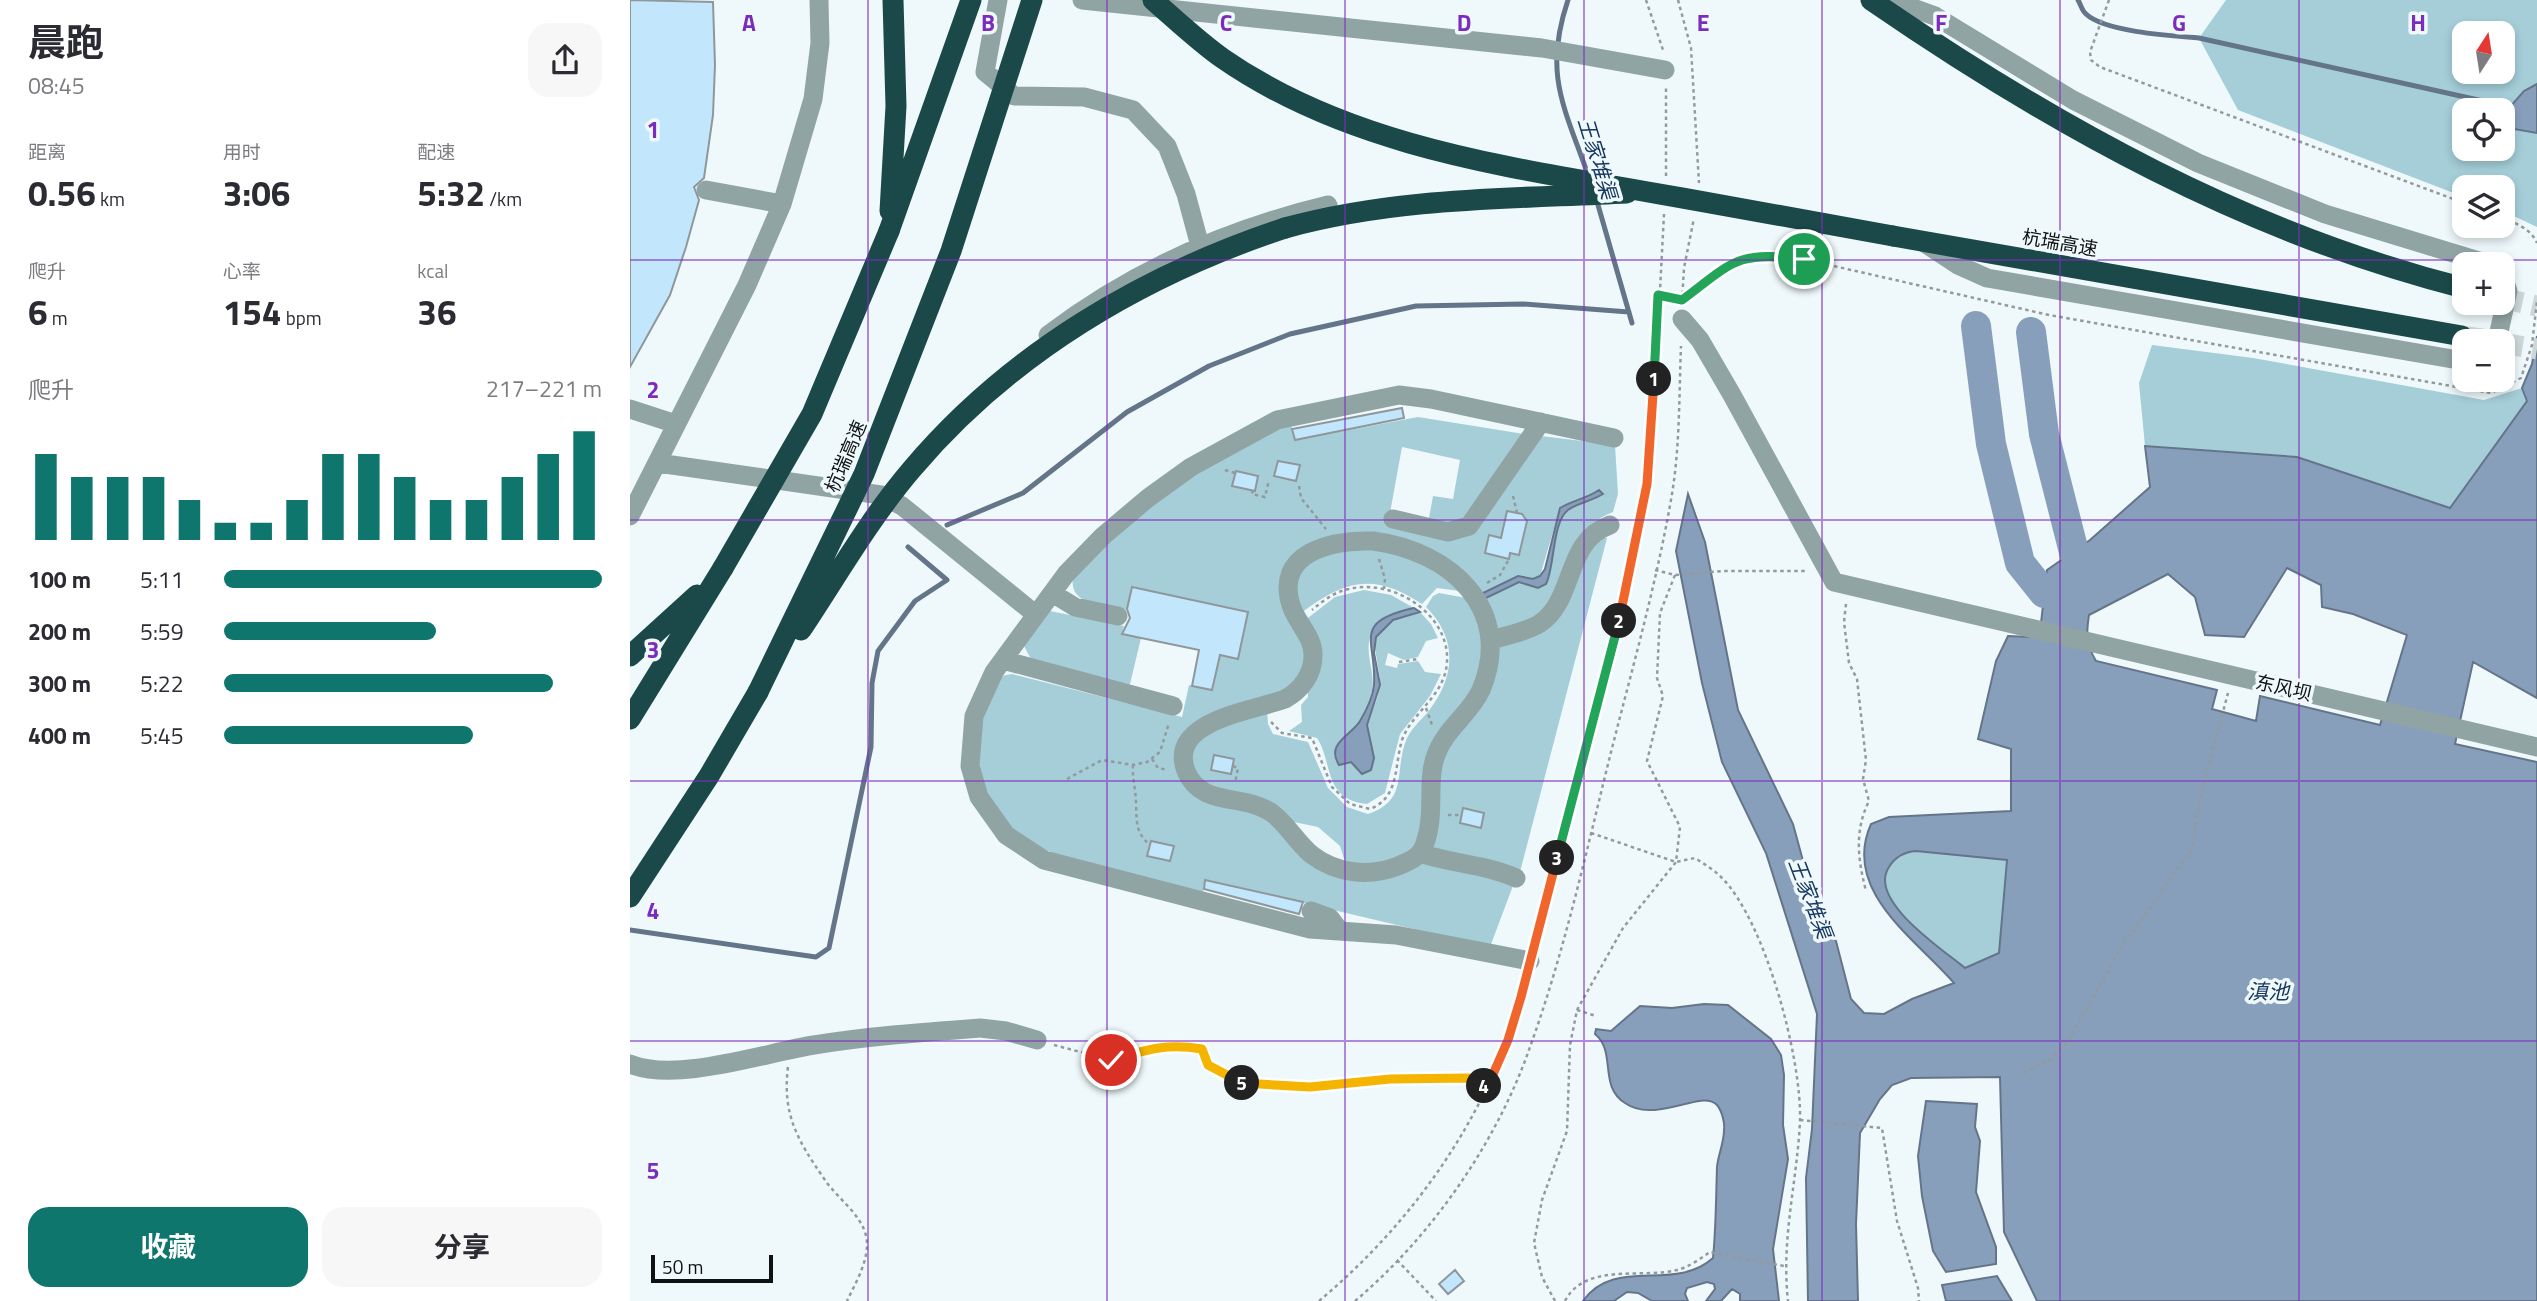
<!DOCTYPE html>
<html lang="zh">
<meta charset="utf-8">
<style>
:root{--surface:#fff;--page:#f7f7f7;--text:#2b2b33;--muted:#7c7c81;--accent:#0f766e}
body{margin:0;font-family:"Titillium Web","Noto Sans SC",sans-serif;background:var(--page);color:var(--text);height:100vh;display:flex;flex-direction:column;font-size:26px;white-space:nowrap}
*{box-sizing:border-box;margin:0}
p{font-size:23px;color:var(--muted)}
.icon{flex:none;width:38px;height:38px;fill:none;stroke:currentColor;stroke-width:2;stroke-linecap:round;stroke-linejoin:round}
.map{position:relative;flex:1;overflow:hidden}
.side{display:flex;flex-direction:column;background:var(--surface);width:630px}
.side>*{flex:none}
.needle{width:46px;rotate:12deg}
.controls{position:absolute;left:1822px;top:21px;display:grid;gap:14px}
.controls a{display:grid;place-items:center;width:63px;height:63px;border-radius:14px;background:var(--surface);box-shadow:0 4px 10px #0003;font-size:35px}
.scale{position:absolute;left:21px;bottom:18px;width:122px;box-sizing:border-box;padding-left:7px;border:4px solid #0f1213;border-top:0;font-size:19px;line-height:24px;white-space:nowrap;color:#0f1213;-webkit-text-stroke:5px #eff9fb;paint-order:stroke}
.pin{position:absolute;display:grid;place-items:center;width:60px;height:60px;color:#fff;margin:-30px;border:4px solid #fff;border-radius:50%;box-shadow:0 2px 7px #0007}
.km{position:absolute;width:35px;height:35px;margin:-18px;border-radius:50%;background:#222;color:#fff;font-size:19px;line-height:35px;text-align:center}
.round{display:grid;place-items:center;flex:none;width:74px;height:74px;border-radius:21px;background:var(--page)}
.overview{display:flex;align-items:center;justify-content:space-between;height:119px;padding:0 28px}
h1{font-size:38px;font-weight:700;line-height:52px}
.metrics{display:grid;grid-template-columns:repeat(3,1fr);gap:10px;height:119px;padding:7px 28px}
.metrics div{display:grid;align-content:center}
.metrics b{font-size:35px;font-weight:700}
.metrics small{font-size:19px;font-weight:400}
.metrics p{font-size:19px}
.chart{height:196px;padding:14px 28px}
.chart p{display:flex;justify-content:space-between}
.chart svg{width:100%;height:126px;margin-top:7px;stroke:var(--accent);stroke-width:6}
.button{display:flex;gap:14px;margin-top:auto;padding:14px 28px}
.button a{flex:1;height:80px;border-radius:21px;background:var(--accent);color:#fff;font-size:28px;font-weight:700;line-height:80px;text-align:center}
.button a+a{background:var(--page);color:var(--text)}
ul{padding:0 28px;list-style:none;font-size:23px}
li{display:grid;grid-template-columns:112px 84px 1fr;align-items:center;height:52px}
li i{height:18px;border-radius:9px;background:var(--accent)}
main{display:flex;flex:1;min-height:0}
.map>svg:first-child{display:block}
.green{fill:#a5ced8;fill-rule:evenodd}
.water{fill:#889fbc;stroke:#647589;stroke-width:2;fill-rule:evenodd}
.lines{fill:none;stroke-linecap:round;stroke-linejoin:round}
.stream{stroke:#647589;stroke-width:5}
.river{stroke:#889fbc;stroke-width:30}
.building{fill:#c2e7fd;stroke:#8f979b;stroke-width:2}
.highway-tunnel{stroke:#cdd6d8;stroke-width:21;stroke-dasharray:21 10;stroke-linecap:butt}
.path{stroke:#939a9c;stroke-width:2.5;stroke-dasharray:3.5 3.5;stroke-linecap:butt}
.minor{stroke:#91a4a4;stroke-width:19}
.highway{stroke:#1b4949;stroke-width:21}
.highway-bridge{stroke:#1b4949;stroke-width:21}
.split-1-casing{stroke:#fff;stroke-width:14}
.split-2-casing{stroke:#fff;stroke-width:14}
.split-3-casing{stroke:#fff;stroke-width:14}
.split-4-casing{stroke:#fff;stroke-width:14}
.split-5-casing{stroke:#fff;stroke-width:14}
.split-6-casing{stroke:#fff;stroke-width:14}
.split-1{stroke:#22a559;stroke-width:9}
.split-2{stroke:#f0652b;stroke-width:9}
.split-3{stroke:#22a559;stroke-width:9}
.split-4{stroke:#f0652b;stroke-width:9}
.split-5{stroke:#f5b400;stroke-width:9}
.split-6{stroke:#f5b400;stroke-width:9}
.grid{fill:none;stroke:#7b2cbf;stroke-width:2;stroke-opacity:0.55}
.labels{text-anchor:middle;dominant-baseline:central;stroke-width:7;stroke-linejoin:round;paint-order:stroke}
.street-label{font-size:19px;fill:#0f1213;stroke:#eff9fb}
.water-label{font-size:21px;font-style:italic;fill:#173860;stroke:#eff9fb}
.grid-label{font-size:23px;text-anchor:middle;font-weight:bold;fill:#7b2cbf;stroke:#eff9fb;stroke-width:7;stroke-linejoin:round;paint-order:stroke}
</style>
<main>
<section class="side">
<div class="overview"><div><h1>晨跑</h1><p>08:45</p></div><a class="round"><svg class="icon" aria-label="share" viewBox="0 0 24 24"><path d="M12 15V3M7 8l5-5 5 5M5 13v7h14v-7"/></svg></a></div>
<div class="metrics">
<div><p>距离</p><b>0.56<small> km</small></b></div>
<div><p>用时</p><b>3:06</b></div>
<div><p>配速</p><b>5:32<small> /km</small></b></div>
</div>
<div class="metrics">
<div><p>爬升</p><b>6<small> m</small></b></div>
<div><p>心率</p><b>154<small> bpm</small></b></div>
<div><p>kcal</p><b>36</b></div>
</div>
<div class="chart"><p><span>爬升</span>217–221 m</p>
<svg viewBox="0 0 160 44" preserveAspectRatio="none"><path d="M5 44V14M15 44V22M25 44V22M35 44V22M45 44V30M55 44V38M65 44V38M75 44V30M85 44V14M95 44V14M105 44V22M115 44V30M125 44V30M135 44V22M145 44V14M155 44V6"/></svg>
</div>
<ul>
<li><b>100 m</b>5:11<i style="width:100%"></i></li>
<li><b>200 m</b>5:59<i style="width:56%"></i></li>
<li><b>300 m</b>5:22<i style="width:87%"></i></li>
<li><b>400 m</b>5:45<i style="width:66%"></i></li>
</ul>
<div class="button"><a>收藏</a><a>分享</a></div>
</section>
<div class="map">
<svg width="1907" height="1301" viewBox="0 0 1907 1301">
<rect width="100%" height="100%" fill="#eff9fb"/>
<path class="green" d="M 1596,0 L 1907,0 L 1907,84 L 1894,91 L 1884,129 L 1907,133 L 1907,227 L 1873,211 L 1872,187 L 1834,187 L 1834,197 L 1608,110 L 1569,38 ZM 1834,33 L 1872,33 L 1872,72 L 1834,72 ZM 1834,110 L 1872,110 L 1872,149 L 1834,149 Z
M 1522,345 L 1623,358 L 1854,400 L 1892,388 L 1897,401 L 1820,508 L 1667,457 L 1515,446 L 1509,383 Z
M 788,417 L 894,434 L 894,437 L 839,518 L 823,526 L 804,524 L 799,518 L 803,496 L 823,499 L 830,460 L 772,447 L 758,524 C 788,531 814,543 843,529 L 911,436 L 985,445 L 988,494 L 983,512 C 967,518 956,528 947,543 C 928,573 930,611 892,625 C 883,629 874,632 866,629 L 852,600 L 889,582 L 908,588 L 916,584 C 925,566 921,522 938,511 C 948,504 961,502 973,495 L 969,490 C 955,499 943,500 930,508 L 910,576 L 903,579 L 888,576 L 849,595 C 836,571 806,555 781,546 C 754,537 731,537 703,541 C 672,545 645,569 656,603 C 662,619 676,634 678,652 C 679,664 673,677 665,686 C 636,719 562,696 550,750 C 546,769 557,784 569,797 C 589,805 612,802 632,813 C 670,833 672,867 722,876 C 749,881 766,869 790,863 C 811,858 865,873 884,883 L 860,947 L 576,880 L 572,896 C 543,887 514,879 484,871 C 419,855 361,840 349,763 C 344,732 354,701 371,676 L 382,674 L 552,717 L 559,685 L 582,690 L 590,655 L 608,659 L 618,612 L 502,587 L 497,610 C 476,606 438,606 443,577 C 504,514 578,454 661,424 L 665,440 Z
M 970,536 L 977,538 L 890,872 L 801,851 L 806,768 L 866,648 L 904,630 Z
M 737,547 L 773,552 L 837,592 L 807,588 L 792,604 C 743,571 713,581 670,614 L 663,584 L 676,559 Z
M 734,590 L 761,595 L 784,608 C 767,611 752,615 743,631 C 731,650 748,674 741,695 C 739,704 734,718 727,725 C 715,737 705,741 706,760 L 711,765 L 722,762 L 729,772 L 744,762 L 737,725 L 748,696 L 750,679 L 744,642 L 749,632 L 763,620 L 790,612 L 801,624 L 808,638 L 796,641 L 788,657 L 774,660 L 758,653 L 755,665 L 767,668 L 768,664 L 788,661 L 795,672 L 811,674 L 800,696 L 770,734 L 755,793 L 737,804 C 693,800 703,762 687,738 L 659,731 L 672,722 L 671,705 L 678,697 L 674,621 L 705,597 Z
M 809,593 L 842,599 L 853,623 L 849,680 L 812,735 L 788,845 L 767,861 L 716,865 L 710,846 L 688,827 L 659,821 L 614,796 L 566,779 L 560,748 L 575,730 L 637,710 L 638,724 L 643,734 L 678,742 L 698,788 L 717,807 L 738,814 C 780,800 763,770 777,738 C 782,728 790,721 797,713 C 825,678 829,640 796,607 L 803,596 Z
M 420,611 L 494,626 L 492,634 L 511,638 L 500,684 L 497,686 L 402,661 L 394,646 Z
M 1285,851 L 1377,860 L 1369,953 L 1335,968 C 1313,949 1237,901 1259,867 C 1265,857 1274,852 1285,851 Z"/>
<path class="water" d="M 1907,84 L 1907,133 L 1884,129 L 1880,107 L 1894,91 Z
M 1907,336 L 1907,698 L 1843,662 L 1825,744 L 1907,762 L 1907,1301 L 1407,1301 L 1374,1232 L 1370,1077 L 1281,1078 L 1262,1085 L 1250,1099 L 1230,1133 L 1226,1224 L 1228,1301 L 1178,1301 L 1176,1178 L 1182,1129 L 1187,1014 L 1136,853 L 1092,762 L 1072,683 L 1046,551 L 1058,494 L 1075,542 L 1108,710 L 1163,824 L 1184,901 L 1206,941 L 1221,999 L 1234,1013 L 1254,1014 L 1282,999 L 1324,983 C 1286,939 1211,891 1241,824 L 1259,817 L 1381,811 L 1381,749 L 1348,739 L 1366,661 L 1378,636 L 1400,637 L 1411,623 L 1417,570 L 1460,540 L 1520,487 L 1515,446 L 1667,457 L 1820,508 L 1897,401 L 1892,388 L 1902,364 ZM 1657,568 L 1691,585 L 1692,607 L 1723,614 L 1777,635 L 1750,725 L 1630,696 L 1626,721 L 1582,709 L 1587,690 L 1466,661 C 1456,644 1456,634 1459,615 L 1538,574 L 1565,597 L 1575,635 L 1614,637 ZM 1286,851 L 1377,860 L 1369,953 L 1335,968 C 1312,949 1237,900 1259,867 C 1265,857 1274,852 1286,851 Z
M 969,490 L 973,494 C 962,501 948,503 938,510 C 922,522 925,566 916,584 L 908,588 L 889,582 L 852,600 L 849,595 L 888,576 L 903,579 L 910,576 L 915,569 L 930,508 C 943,500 956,499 969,490 Z
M 784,608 L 790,612 L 763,620 L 746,637 L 744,653 L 750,685 L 737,725 L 744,758 L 741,770 L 732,774 L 721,762 L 709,765 C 695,743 722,735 730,721 C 736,711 743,696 744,685 C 747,641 720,622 784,608 Z
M 1074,1004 L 1098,1005 L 1141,1039 L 1151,1055 L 1154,1075 L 1153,1125 L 1158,1159 L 1143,1249 L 1149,1301 L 1110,1301 L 1110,1294 L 1102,1289 L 1091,1301 L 1076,1301 L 1085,1289 L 1084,1284 L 1077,1282 L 1057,1288 L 1055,1294 L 1058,1301 L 1022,1301 L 1008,1293 L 997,1292 L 984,1301 L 953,1301 C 985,1256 1044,1293 1083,1258 C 1086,1228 1086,1197 1087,1167 C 1088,1155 1094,1143 1094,1130 C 1095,1123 1092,1111 1087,1105 C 1078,1096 1062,1103 1051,1105 C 1032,1109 1012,1115 995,1103 C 968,1086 987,1052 965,1034 L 966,1029 L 981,1031 L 1010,1006 L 1042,1008 Z
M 1296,1101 L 1347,1104 L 1345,1127 L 1350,1141 L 1346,1192 L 1366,1247 L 1366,1264 L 1316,1272 L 1303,1251 L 1292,1196 L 1288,1156 Z
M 1367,1276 L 1382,1301 L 1316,1301 L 1312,1285 Z"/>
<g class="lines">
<path class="stream" d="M 938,0 C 913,74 934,106 958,175
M 1448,0 C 1451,5 1452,11 1456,14 C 1475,32 1543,36 1569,38 L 1880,107
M 966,198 L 1002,323
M 317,525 L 393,493 L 497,412 L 579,366 L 660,334 L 786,306 L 893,304 L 999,312
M 0,930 L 186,957 L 199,948 L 241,747 L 242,683 L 248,651 L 285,601 L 317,580 L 278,547"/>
<path class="river" d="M 1346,326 L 1361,444 L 1390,563 L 1414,593
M 1401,332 L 1414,434 L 1444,552"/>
</g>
<path class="building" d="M 0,0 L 83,2 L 85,65 L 83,115 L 74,178 L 64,187 L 69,200 L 56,247 L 40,295 L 0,367 Z
M 772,408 L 774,418 L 665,440 L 662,429 Z
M 648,461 L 670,465 L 666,481 L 644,476 Z
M 606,471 L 628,476 L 625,491 L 602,486 Z
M 877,511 L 892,514 L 897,521 L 889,555 L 880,553 L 879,559 L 855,553 L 859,535 L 871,538 Z
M 502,587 L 618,612 L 608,659 L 590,655 L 582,690 L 562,686 L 569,650 L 492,634 L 500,618 L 497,609 Z
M 584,755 L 604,759 L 601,774 L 581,770 Z
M 833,808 L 854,813 L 851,828 L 830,823 Z
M 521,841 L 544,846 L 540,861 L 517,856 Z
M 575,880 L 673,902 L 669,914 L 574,889 Z
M 825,1270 L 834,1281 L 818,1294 L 809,1284 Z"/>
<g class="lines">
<path class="highway-tunnel" d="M 1872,298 L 1907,306
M 1832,336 L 1864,341
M 1872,343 L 1907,349"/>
<path class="path" d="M 1016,0 L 1034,53
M 1048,0 L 1061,48 L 1069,183
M 1479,0 L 1460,52 L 1461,60 L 1470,67 L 1834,203
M 1036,176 L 1036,88
M 1872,218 C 1886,223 1901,229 1907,243
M 1029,295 L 1052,300 C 1104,261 1106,252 1173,259 L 1419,315 L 1861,393 L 1891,378 L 1902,345 L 1907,301
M 1052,301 L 1054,268 L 1064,218
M 595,470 L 605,473
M 669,486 L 671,498 L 696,529
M 623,490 L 622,494 L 635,497 L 639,480
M 883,496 L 887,513
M 749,559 L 755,579 L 754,589
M 1025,570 L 1045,575 L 1093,571 L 1178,571
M 857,583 L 870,575 L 879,559
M 1216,604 L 1214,622 L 1219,663 L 1227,679 L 1236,760 L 1233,779 L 1239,801 C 1224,831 1228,860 1236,891
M 769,662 L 788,659
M 796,708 L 802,725
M 641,722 L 652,733 L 682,738 L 702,787 L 720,804 L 740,809 C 770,797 764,766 772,740 C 782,712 815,696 817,662 C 820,614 763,578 719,589 C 704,592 694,600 682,610
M 522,759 L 528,768 L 538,770
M 503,765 C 502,779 506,790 506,804 C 507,822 505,832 520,845
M 603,766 L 608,768 L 605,783
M 437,779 L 472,760 L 503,765 L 517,762 L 530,752 L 539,723
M 818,815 L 831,815
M 961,833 L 1046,862 L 1065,858 C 1074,864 1083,869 1091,877 C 1135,920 1172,1059 1170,1121 C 1167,1183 1151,1238 1158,1301
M 904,945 L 1006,546 L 1022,442 L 1034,214
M 947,1010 L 966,1016
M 424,1045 L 481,1060 L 531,1046 L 572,1049 C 581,1108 721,1081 761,1079 C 786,1078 811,1079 836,1078 C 843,1078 850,1084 856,1087
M 158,1067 C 152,1115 168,1141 195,1180 C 209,1201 238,1218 237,1246 C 236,1266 225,1284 217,1301
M 1394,1073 L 1421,1059 L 1440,1038 L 1492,946 L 1561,851 L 1571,794 L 1598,693
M 1170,1120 L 1252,1128 L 1267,1221 L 1288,1288 L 1289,1301
M 767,1260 L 806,1301
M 689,1301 C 789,1217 864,1107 896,979
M 725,1301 C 802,1236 867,1142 900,1047 C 934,953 956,853 980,756 C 1002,669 1027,582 1042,494 C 1050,445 1049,395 1051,346
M 925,1301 L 912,1277 L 904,1243 L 912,1200 L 937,1131 L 940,1045 L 947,1010 L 993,928 L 1046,862 L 1050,827 L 1017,761 L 1033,696 L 1027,678 L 1030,613 L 1045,575
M 935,1301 C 955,1262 1013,1279 1047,1270 C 1059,1267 1070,1259 1080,1252 L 1154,1266"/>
<path class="minor" d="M 368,0 L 355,72 L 384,96 L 454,97 L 503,110 L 537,146 L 556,194 L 570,246
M 452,0 L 912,48 L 1035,70
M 1261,0 L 1305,16 L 1443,100 L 1568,163 L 1695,214 L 1859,264
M 76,190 L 152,204
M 1293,242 L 1328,265 L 1357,278 L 1834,361
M 1052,319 L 1070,340 L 1102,395 L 1204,582 L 1907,747
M 418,335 C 501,272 598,229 698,205
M 1867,341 L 1878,291 L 1872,274
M 0,409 L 46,424
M 28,463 L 251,495 L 272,506 L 405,614
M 0,516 L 117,285 L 152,204 L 183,99 L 190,43 L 189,0
M 763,519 L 818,532 L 839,526 L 911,422
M 743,541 C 820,551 885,609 851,690 C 840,714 815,729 806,755 C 796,781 806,812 795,843 C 791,857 780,861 768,866 C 740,877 707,874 682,855 C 667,843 658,825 642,813 C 614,793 571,808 556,771 C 537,720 624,711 655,699 C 670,691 683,675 683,656 C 684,638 668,624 662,608 C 642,552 702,540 743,541 Z
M 422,593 L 445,607 L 488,616
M 862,640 C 877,635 896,632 909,624 C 946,600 934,541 980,525
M 373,660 L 543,706
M 790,853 C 822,864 855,864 886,878
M 681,911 L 700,918 L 710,931
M 900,961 L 766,935 L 680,929 L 414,860 L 376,835 L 349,797 L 340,766 L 344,716 L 364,672 L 436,574 L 473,536 L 518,498 L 561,467 L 647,420 L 769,395 L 801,399 L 984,438
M 0,1064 C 47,1083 134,1053 184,1045 C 239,1036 295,1032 350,1028 L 376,1031 L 407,1040"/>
<path class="highway" d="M 1241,0 C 1424,126 1617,233 1834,288
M 260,211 L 266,106 L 263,0
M 655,228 C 768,197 881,199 997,193
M 259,231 L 341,0
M 1263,236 L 1832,336
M 0,656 L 67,595
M 0,719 L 93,568
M 0,897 L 79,776 L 128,692"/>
<path class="highway-bridge" d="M 523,0 C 546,20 568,41 592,58 C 717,145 872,166 1018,192 C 1100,206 1182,221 1263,236
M 93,568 L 182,414 L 259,231
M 171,630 C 207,576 240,518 282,469 C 380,353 513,275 655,228
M 128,692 L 234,474 L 321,251 L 402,0"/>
</g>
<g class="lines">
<defs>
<path id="split-1" d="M 1024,379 L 1028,295 L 1052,300 C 1104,261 1106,251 1174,259"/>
<path id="split-2" d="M 989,621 L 1017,484 L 1024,379"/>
<path id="split-3" d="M 927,858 L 989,621"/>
<path id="split-4" d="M 854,1086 L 857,1088 L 878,1040 L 891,997 L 927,858"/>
<path id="split-5" d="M 612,1083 L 680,1087 L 760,1079 L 839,1078 L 854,1086"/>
<path id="split-6" d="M 481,1060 C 516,1050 535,1043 572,1049 L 578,1065 L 612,1083"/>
</defs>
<use href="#split-1" class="split-1-casing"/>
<use href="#split-2" class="split-2-casing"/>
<use href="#split-3" class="split-3-casing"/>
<use href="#split-4" class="split-4-casing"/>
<use href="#split-5" class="split-5-casing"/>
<use href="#split-6" class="split-6-casing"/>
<use href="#split-1" class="split-1"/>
<use href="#split-2" class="split-2"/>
<use href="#split-3" class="split-3"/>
<use href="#split-4" class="split-4"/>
<use href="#split-5" class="split-5"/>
<use href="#split-6" class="split-6"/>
</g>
<path class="grid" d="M 238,0 L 238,1301M 477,0 L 477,1301M 715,0 L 715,1301M 954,0 L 954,1301M 1192,0 L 1192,1301M 1430,0 L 1430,1301M 1669,0 L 1669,1301M 0,260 L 1907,260M 0,520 L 1907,520M 0,781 L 1907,781M 0,1041 L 1907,1041"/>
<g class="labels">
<g class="street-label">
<text transform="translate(1430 242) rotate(10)">杭瑞高速</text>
<text transform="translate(215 456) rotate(-67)">杭瑞高速</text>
<text transform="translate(1654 687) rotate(13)">东风坝</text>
</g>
<g class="water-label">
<text transform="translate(968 158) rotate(73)">王家堆渠</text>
<text transform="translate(1181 898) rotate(69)">王家堆渠</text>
<text x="1638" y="991">滇池</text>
</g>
</g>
<g class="grid-label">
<text x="119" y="31">A</text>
<text x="358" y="31">B</text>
<text x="596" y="31">C</text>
<text x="834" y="31">D</text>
<text x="1073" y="31">E</text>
<text x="1311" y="31">F</text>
<text x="1549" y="31">G</text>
<text x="1788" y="31">H</text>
<text x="23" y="138">1</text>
<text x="23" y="398">2</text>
<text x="23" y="658">3</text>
<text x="23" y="919">4</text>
<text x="23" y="1179">5</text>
</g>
</svg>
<div class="controls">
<a><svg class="needle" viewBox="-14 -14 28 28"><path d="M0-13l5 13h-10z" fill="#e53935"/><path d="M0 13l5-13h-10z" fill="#7c7c81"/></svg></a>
<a><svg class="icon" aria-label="locate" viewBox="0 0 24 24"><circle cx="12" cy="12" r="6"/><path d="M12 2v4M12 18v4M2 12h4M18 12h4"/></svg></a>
<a><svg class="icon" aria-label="layers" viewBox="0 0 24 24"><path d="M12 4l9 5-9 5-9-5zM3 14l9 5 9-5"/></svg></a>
<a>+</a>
<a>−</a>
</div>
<div class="scale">50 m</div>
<div class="pin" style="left:1174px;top:259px;background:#1e9e55"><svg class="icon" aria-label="arrive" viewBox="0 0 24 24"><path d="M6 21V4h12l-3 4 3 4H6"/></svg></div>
<div class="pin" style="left:481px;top:1060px;background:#d93025"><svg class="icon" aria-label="check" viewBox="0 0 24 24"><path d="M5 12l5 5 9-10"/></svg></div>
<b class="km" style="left:1024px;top:379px">1</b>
<b class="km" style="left:989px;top:621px">2</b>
<b class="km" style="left:927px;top:858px">3</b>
<b class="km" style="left:854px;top:1086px">4</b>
<b class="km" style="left:612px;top:1083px">5</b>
</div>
</main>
